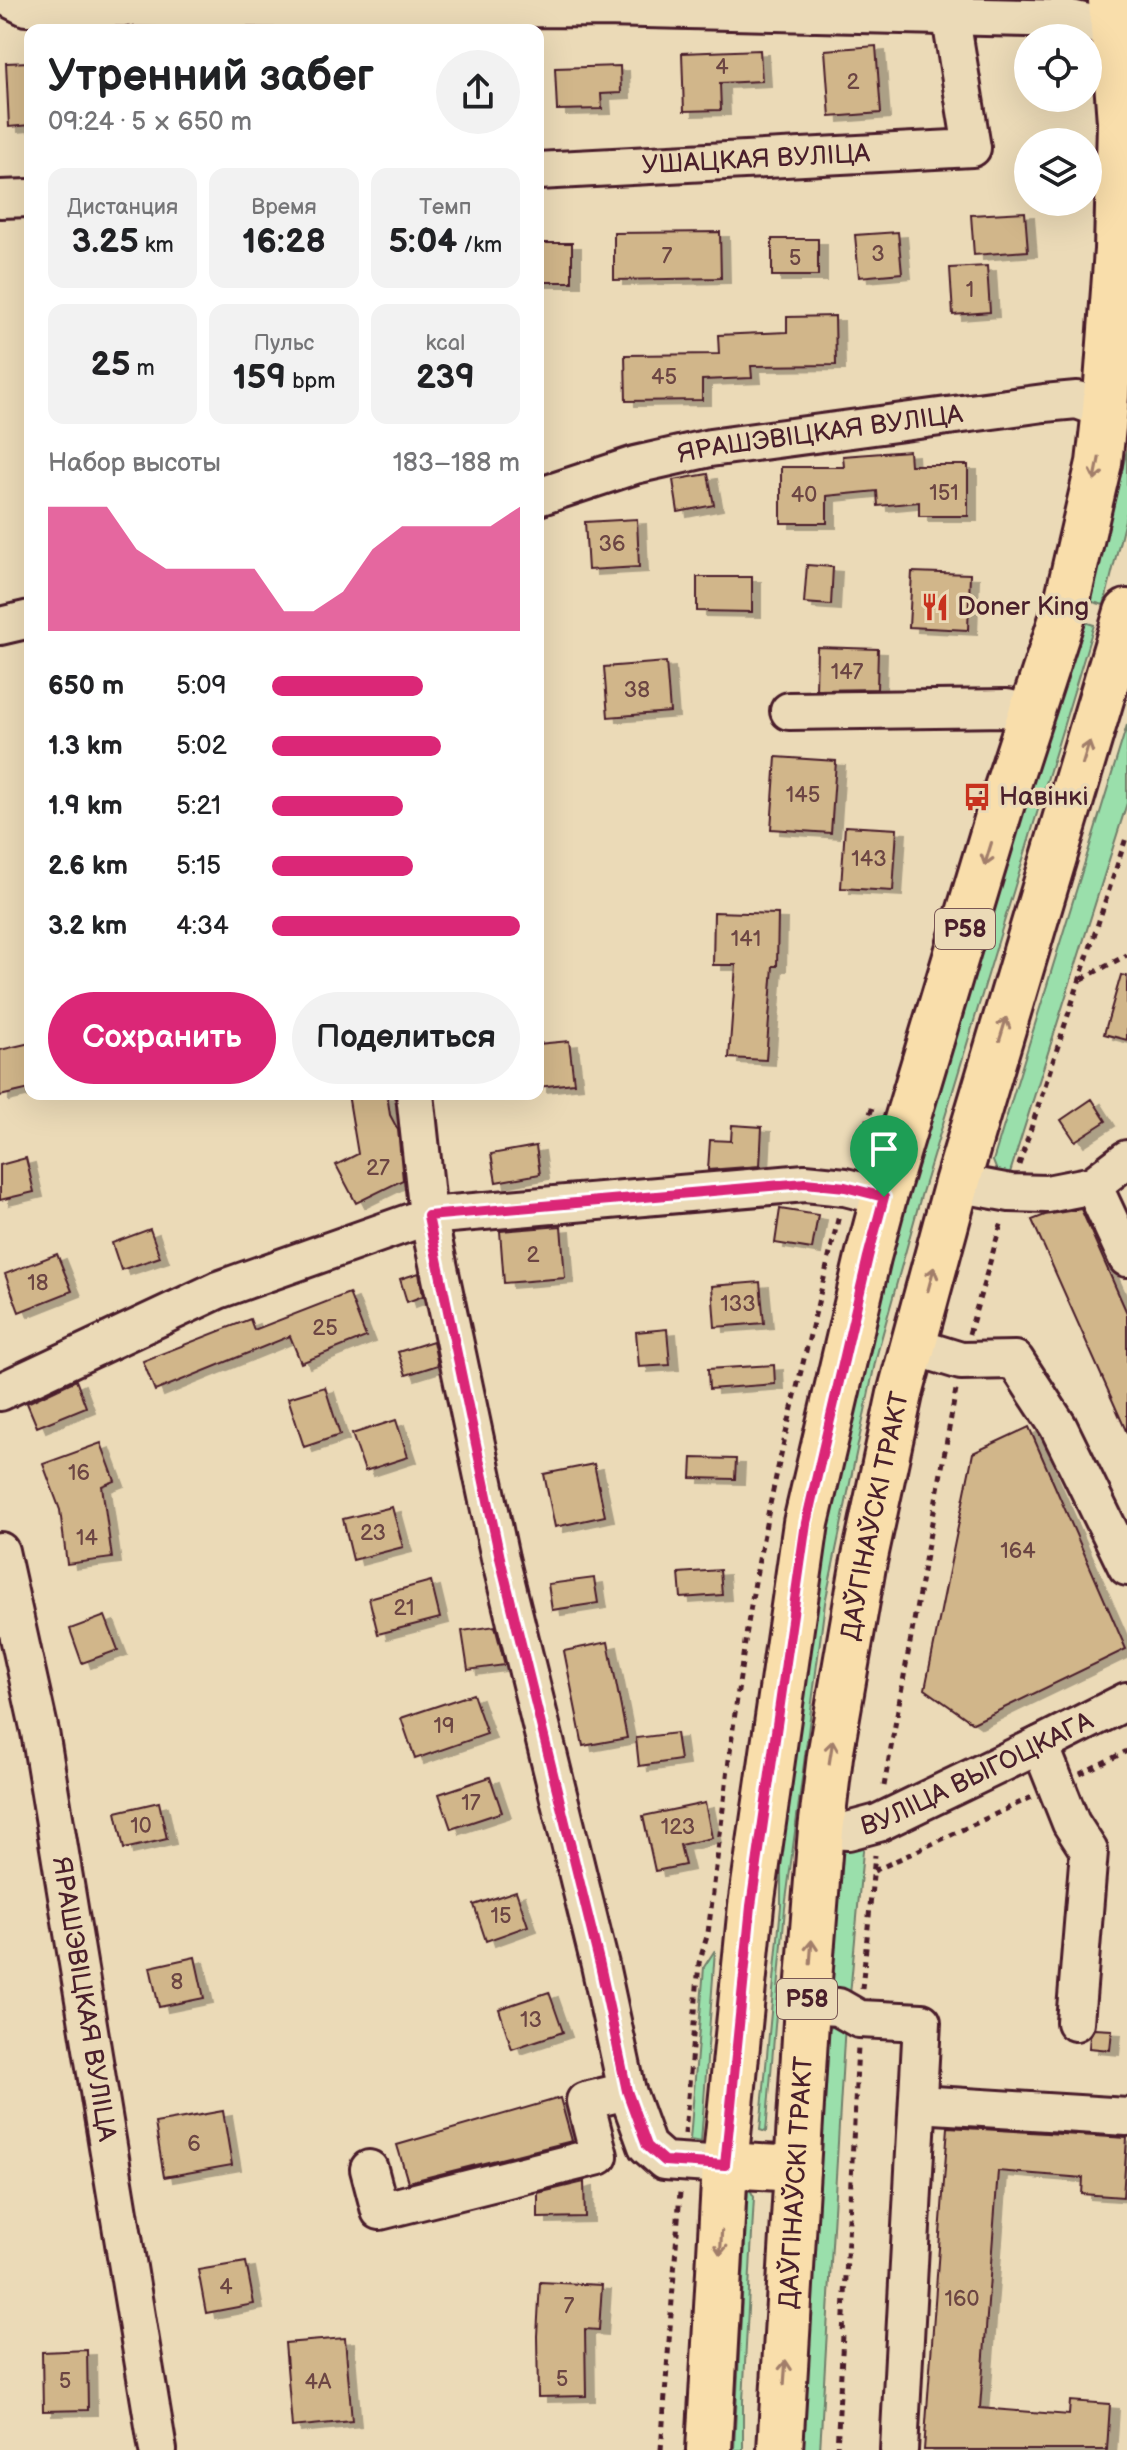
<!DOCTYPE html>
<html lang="ru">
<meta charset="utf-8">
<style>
:root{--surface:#fff;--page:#f2f2f2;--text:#202124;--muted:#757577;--accent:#db2777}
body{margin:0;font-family:"Balsamiq Sans",sans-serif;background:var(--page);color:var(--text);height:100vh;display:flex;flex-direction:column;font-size:30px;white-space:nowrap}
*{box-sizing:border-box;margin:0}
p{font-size:26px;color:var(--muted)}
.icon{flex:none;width:44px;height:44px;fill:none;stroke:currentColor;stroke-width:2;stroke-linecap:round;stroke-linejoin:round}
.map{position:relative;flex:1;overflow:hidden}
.side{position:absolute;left:24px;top:24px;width:520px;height:1076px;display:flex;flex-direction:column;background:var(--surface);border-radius:16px;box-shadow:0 8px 32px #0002}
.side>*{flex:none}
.tools{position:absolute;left:1014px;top:24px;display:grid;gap:16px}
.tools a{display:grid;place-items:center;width:88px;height:88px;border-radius:50%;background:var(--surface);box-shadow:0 8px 32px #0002;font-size:40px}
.pin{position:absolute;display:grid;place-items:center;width:68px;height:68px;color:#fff;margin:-82px -34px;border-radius:50% 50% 50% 0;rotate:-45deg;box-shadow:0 0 8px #0007}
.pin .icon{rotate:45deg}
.round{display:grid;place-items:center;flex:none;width:84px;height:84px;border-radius:42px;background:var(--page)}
.overview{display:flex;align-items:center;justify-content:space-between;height:136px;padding:0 24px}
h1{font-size:44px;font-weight:600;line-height:60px}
.figures{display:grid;grid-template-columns:repeat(3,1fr);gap:12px;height:136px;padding:8px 24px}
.figures div{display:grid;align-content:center;border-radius:16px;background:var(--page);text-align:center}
.figures b{font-size:34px;font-weight:600}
.figures small{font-size:22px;font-weight:400}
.figures p{font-size:22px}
.chart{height:224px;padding:16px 24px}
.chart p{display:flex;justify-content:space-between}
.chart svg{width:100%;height:144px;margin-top:8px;fill:var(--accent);opacity:.7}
.action{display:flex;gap:16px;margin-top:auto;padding:16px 24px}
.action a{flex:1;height:92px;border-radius:48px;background:var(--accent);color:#fff;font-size:32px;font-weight:600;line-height:92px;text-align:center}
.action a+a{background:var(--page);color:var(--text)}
ul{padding:0 24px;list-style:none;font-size:26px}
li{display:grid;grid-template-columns:128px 96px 1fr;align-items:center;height:60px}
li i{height:20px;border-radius:10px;background:var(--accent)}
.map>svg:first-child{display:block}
.green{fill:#9adfab;stroke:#727f6b;stroke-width:2}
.building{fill:#d1b68a;stroke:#4a1f2b;stroke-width:2;filter:url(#shadow)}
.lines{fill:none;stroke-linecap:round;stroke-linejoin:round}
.minor-casing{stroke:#4a1f2b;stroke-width:42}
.major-casing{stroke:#4a1f2b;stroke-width:50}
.path{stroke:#4a1f2b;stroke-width:5;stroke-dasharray:6 6;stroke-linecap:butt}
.minor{stroke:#ebdab7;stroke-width:36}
.major{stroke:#f9deab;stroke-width:44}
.oneway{stroke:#a27e6b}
.route-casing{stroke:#fff;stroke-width:16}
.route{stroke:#db2777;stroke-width:10}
.labels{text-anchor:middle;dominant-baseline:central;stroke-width:7;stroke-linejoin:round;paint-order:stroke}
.number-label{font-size:22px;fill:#6c4543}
.shield{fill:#ebdab7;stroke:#7a5755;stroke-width:2}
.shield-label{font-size:24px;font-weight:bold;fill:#4a1f2b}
.street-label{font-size:26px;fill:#4a1f2b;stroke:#ebdab7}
.poi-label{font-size:26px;fill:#4a1f2b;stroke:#ebdab7;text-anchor:start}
</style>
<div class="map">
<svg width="1127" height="2450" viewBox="0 0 1127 2450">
<defs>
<filter id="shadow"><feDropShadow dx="9" dy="5" stdDeviation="0" flood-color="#0004"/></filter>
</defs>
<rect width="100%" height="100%" fill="#ebdab7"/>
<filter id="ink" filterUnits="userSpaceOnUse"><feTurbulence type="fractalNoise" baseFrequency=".0125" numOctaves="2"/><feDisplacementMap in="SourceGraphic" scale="16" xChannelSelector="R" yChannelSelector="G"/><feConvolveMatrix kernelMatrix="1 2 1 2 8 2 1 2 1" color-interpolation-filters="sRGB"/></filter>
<g filter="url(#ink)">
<path class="green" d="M 1127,450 L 1127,512 L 1104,605 L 1089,601 Z
M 1081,621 L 1094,625 L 921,1196 L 876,1358 L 825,1603 L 785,1908 L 766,2132 L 760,2130 L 781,1906 L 781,1829 L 829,1514 L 905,1197 Z
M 1127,725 L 1127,803 L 1008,1179 L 997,1171 L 993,1161 Z
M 864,1840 L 850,1995 L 838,1992 L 831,1985 L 842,1855 L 847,1848 Z
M 715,1950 L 701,2142 L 690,2140 L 704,1967 Z
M 845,2023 L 820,2450 L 802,2450 L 826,2035 L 833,2024 Z
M 748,2186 L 754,2197 L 743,2401 L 743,2450 L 734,2450 Z"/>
<path class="building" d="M 876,46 L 881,113 L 830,117 L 825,50 Z
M 760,50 L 762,81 L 720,83 L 721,110 L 684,111 L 682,53 Z
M 30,62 L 30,125 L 9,127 L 6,63 Z
M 620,66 L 621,93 L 601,94 L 602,109 L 557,110 L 555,68 Z
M 1025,212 L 1028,251 L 974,255 L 971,215 Z
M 720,232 L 721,278 L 614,280 L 614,233 Z
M 898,232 L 902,273 L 859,277 L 855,235 Z
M 772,239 L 818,239 L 818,276 L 772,276 Z
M 538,243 L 572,243 L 572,282 L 538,282 Z
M 987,266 L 990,312 L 953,315 L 950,268 Z
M 835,316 L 836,365 L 751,366 L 752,378 L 702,380 L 702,400 L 626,401 L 625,355 L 719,354 L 718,335 L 787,332 L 787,317 Z
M 909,451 L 910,465 L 968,465 L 968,516 L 919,516 L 919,502 L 878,506 L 877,491 L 827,496 L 827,523 L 781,523 L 781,467 L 844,467 L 843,456 Z
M 708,474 L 714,505 L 678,512 L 673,480 Z
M 637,519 L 639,567 L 588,570 L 585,522 Z
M 807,565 L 833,567 L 831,605 L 804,603 Z
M 912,572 L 970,574 L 968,630 L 909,627 Z
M 697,577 L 752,577 L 752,612 L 697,611 Z
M 817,647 L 878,649 L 877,689 L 816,690 Z
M 666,662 L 670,712 L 608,717 L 604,667 Z
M 776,757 L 836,761 L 831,833 L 771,829 Z
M 845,826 L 897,829 L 893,891 L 841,888 Z
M 714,912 L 778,914 L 777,966 L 773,966 L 766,1060 L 729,1058 L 736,965 L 713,965 Z
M 1121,975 L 1127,976 L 1127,1040 L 1104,1034 Z
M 569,1041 L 574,1083 L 538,1087 L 538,1044 Z
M 30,1043 L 30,1089 L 0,1096 L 0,1050 Z
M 348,1094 L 387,1094 L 390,1115 L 398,1130 L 403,1180 L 356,1203 L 336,1165 L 358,1154 Z
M 1092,1099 L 1106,1121 L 1075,1141 L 1061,1120 Z
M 732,1125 L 762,1127 L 760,1166 L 708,1170 L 710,1140 L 731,1141 Z
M 536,1146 L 540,1174 L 496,1182 L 491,1154 Z
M 26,1158 L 34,1192 L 0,1200 L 0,1165 Z
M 780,1209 L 818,1215 L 812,1249 L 775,1243 Z
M 1081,1209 L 1127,1313 L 1127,1433 L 1032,1220 L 1045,1215 Z
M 561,1226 L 565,1278 L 504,1283 L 500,1231 Z
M 150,1229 L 160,1257 L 121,1270 L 112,1243 Z
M 57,1254 L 72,1291 L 19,1312 L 5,1274 Z
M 419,1273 L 423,1296 L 407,1302 L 400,1279 Z
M 760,1282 L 764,1323 L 715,1327 L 712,1286 Z
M 349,1293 L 366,1337 L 301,1363 L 290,1336 L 155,1391 L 143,1361 L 250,1319 L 254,1330 Z
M 667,1329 L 670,1365 L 639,1367 L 636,1332 Z
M 433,1341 L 438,1365 L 406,1375 L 398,1352 Z
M 774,1365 L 775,1384 L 709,1389 L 708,1369 Z
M 76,1380 L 86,1407 L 37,1427 L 27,1403 Z
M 325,1387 L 340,1435 L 304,1447 L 288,1398 Z
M 396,1420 L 408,1457 L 365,1471 L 352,1434 Z
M 1029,1427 L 1126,1649 L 973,1723 L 925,1689 L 973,1453 Z
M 101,1443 L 115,1481 L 102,1486 L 112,1558 L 67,1564 L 60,1510 L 43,1464 Z
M 692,1458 L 736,1459 L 735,1479 L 691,1478 Z
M 594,1464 L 605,1516 L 555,1527 L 544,1474 Z
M 392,1507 L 403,1547 L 353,1560 L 343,1519 Z
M 720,1570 L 722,1595 L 681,1598 L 679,1573 Z
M 594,1578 L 598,1603 L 552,1610 L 548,1584 Z
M 431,1581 L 440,1618 L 378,1634 L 369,1598 Z
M 105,1616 L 118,1650 L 82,1663 L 70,1629 Z
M 495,1626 L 505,1665 L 468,1670 L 462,1631 Z
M 608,1642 L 627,1738 L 583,1746 L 564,1651 Z
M 473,1694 L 487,1734 L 415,1759 L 401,1718 Z
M 676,1733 L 680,1760 L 639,1766 L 636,1738 Z
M 490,1777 L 502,1812 L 451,1829 L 439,1794 Z
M 159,1802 L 167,1839 L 124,1849 L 116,1812 Z
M 705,1803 L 712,1838 L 680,1845 L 685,1865 L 655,1871 L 643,1816 Z
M 516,1891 L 528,1926 L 486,1941 L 474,1905 Z
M 195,1957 L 204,1998 L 159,2007 L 150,1967 Z
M 549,1992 L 563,2032 L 512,2049 L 499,2009 Z
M 1094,2029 L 1112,2030 L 1110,2050 L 1089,2048 L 1090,2036 Z
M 560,2098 L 572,2141 L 408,2182 L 397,2145 Z
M 223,2111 L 232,2165 L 164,2177 L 155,2123 Z
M 948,2127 L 1127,2138 L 1123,2197 L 1082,2194 L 1083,2178 L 998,2171 L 980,2408 L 1069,2415 L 1070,2401 L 1110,2404 L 1107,2450 L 924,2450 Z
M 584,2182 L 585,2217 L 538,2218 L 538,2193 Z
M 246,2262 L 254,2304 L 206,2313 L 198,2270 Z
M 540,2282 L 602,2285 L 599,2330 L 585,2329 L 586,2396 L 538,2397 L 537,2336 Z
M 345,2338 L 352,2421 L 292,2427 L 285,2343 Z
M 87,2350 L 88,2410 L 43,2411 L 42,2352 Z"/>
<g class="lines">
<defs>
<g id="minor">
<path d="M 12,0 L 26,7 L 293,9 L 603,8 L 1071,19 L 1113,29"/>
<path id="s1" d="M 538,171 L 972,148 L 948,0"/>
<path d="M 0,199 L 30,198"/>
<path id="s2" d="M 538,497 L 635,465 L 710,448 L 1044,403 L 1077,400 L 1105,410"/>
<path d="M 0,626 L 30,619"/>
<path d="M 789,711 L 1007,708 L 1033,714"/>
<path d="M 415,1094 L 428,1216 L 500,1558 L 600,1965 L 627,2091 L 647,2146 L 664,2161 L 725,2165"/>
<path d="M 957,1183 L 1010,1193 L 1047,1194 L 1093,1185 L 1127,1159"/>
<path d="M 1093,1185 L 1127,1258"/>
<path d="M 912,1346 L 961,1361 L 1015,1360 L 1058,1426 L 1127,1567"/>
<path d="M 0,1392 L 218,1290 L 428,1216 L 805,1183 L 845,1187 L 884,1197"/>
<path id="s3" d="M 0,1551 L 40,1732 L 158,2450"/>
<path d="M 1040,1745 L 1071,1823 L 1089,1851 L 1075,2022"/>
<path id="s4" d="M 821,1830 L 848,1831 L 878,1823 L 1040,1745 L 1127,1701"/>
<path d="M 807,2005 L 838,2007 L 859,2019 L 922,2022 L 899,2450"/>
<path d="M 918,2104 L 1127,2117"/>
<path d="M 369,2169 L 380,2211 L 599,2156 L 585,2101 L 627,2091"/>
</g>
<g id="major">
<path d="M 725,2165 L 797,2169"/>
<path d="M 709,2450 L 725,2165 L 751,1906 L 806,1523 L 868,1257 L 884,1197 L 1002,803 L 1066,606 L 1099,463 L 1105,410 L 1117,250 L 1120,122 L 1111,0"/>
<path id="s5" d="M 780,2450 L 807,2005 L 821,1830 L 830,1756 L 863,1566 L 900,1394 L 957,1183 L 1127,612"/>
</g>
</defs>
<use href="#minor" class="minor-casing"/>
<use href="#major" class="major-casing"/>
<path class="path" d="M 1082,979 L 1127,955
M 855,1159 L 872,1108
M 1019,1165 L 1127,835
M 969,1334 L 1002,1221
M 1080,1774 L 1127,1751
M 884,1786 L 956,1390
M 874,1871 L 1032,1797
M 862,1989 L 875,1855
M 685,2134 L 699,1963 L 708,1933 C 725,1798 738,1662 765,1529 C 786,1423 815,1320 839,1215
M 661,2450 L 680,2192
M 837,2450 L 858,2046"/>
<use href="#minor" class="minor"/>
<use href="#major" class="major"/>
</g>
<defs><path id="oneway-shaft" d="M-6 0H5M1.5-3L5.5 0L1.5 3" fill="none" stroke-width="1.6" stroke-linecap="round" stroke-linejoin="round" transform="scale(2)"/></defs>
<g class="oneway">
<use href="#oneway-shaft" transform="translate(1097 469) rotate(101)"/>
<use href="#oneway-shaft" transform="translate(1086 753) rotate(-73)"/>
<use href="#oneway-shaft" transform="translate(988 854) rotate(107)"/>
<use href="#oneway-shaft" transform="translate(1003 1029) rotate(-73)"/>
<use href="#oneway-shaft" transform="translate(931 1279) rotate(-75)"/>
<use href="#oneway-shaft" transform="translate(831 1752) rotate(-81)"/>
<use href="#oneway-shaft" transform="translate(811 1952) rotate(-86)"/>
<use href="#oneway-shaft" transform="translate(721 2243) rotate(93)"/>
<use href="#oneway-shaft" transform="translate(785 2372) rotate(-86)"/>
</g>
</g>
<g class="lines" filter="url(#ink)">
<defs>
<path id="route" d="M 805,1183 L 845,1187 L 884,1197 L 868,1257 L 806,1523 L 751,1906 L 725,2165 L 664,2161 L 647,2146 L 627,2091 L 600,1965 L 500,1558 L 428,1216 Z"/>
</defs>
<use href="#route" class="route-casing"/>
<use href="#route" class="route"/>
</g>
<defs>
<symbol id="restaurant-bare" viewBox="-9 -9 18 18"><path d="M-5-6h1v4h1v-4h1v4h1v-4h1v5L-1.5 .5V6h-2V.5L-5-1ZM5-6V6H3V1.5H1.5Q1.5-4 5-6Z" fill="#c8321e" stroke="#ebdab7" stroke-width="2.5" paint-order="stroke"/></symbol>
<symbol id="bus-bare" viewBox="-9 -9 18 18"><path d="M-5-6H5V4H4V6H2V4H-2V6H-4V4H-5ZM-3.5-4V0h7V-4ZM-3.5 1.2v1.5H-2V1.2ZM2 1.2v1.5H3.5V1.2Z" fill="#c8321e" stroke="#ebdab7" stroke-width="2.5" paint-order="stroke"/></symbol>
</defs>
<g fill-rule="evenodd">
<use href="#restaurant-bare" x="915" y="587" width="40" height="40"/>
<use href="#bus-bare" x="957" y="777" width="40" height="40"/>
</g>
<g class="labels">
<g class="number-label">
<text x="722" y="67">4</text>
<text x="853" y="82">2</text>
<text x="878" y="254">3</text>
<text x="667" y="256">7</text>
<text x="795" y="258">5</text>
<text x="970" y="290">1</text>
<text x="664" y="377">45</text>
<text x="944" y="493">151</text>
<text x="804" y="495">40</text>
<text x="612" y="544">36</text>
<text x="847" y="672">147</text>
<text x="637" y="690">38</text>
<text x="803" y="795">145</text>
<text x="869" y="859">143</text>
<text x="746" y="939">141</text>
<text x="378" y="1168">27</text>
<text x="533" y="1255">2</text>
<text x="38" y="1283">18</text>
<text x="738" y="1304">133</text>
<text x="325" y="1328">25</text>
<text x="79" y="1473">16</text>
<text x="373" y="1533">23</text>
<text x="87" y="1538">14</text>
<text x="1018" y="1551">164</text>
<text x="404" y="1608">21</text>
<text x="444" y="1726">19</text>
<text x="471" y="1803">17</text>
<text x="141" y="1826">10</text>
<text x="678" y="1827">123</text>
<text x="501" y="1916">15</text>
<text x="177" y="1982">8</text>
<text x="531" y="2020">13</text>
<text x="194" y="2144">6</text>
<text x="226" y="2287">4</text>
<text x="962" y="2299">160</text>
<text x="569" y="2306">7</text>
<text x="562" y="2379">5</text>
<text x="65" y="2381">5</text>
<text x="318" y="2382">4А</text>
</g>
<g class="shield">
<rect x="935" y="909" width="60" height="40" rx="6"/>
<rect x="777" y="1979" width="60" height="40" rx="6"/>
</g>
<g class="shield-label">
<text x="965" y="929">Р58</text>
<text x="807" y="1999">Р58</text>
</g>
<g class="street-label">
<text stroke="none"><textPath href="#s1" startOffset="218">УШАЦКАЯ ВУЛІЦА</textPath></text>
<text stroke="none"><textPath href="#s2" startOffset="290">ЯРАШЭВІЦКАЯ ВУЛІЦА</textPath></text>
<text stroke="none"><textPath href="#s5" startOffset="940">ДАЎГІНАЎСКІ ТРАКТ</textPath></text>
<text stroke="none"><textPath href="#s4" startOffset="168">ВУЛІЦА ВЫГОЦКАГА</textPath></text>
<text stroke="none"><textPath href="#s3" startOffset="456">ЯРАШЭВІЦКАЯ ВУЛІЦА</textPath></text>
<text stroke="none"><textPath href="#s5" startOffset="268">ДАЎГІНАЎСКІ ТРАКТ</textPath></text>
</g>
<g class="poi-label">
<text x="957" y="607">Doner King</text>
<text x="999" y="797">Навінкі</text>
</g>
</g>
</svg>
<div class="tools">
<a><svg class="icon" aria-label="locate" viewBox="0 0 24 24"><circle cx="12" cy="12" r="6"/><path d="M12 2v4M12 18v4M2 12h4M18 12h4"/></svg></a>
<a><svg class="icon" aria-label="layers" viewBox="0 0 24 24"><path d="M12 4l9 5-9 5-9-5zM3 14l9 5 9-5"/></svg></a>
</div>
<div class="pin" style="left:884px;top:1197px;background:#1e9e55"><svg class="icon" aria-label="arrive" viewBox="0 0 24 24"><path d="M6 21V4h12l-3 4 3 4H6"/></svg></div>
<section class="side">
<div class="overview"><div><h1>Утренний забег</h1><p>09:24 · 5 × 650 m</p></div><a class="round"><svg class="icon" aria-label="share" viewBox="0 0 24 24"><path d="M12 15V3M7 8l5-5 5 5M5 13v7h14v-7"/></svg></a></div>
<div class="figures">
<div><p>Дистанция</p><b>3.25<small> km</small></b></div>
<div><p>Время</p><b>16:28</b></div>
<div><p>Темп</p><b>5:04<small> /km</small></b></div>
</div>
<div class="figures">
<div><b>25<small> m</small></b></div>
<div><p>Пульс</p><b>159<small> bpm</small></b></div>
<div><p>kcal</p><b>239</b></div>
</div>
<div class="chart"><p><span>Набор высоты</span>183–188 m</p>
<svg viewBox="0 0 160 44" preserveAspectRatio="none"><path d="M0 44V6L10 6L20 6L30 19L40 25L50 25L60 25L70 25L80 38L90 38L100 32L110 19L120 12L130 12L140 12L150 12L160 6V44z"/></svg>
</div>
<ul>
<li><b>650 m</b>5:09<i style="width:61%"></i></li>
<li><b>1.3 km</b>5:02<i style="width:68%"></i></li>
<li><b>1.9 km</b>5:21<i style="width:53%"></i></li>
<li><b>2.6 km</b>5:15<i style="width:57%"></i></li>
<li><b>3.2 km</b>4:34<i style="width:100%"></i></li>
</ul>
<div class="action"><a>Сохранить</a><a>Поделиться</a></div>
</section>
</div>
